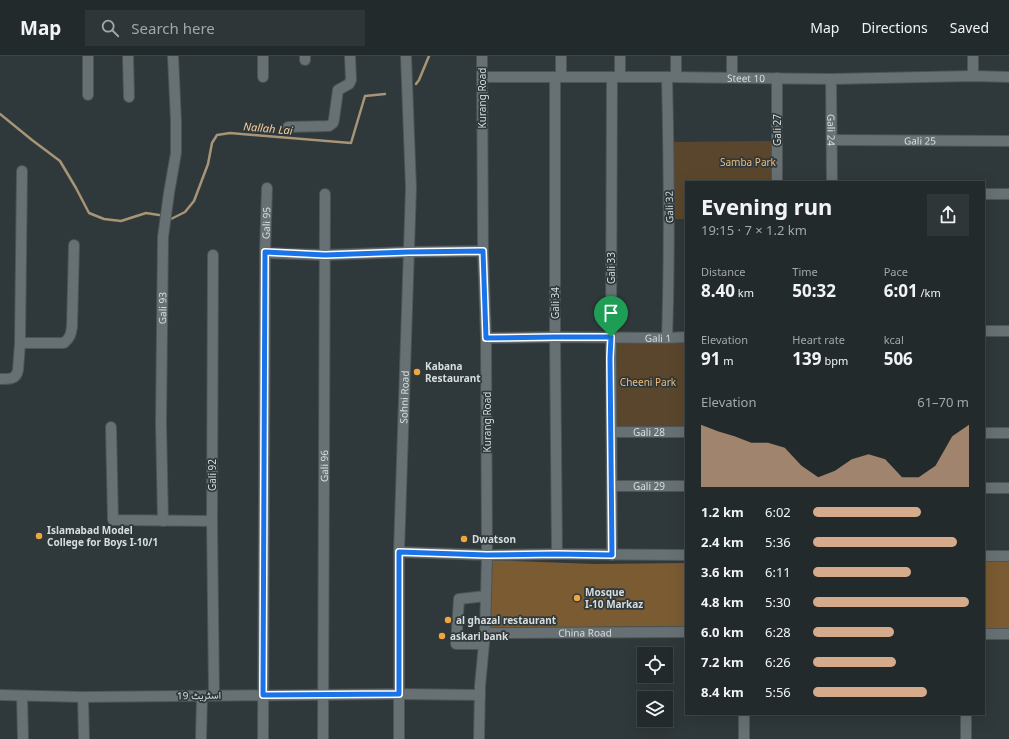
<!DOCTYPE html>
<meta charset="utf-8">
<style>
:root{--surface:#232a2c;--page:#2f3638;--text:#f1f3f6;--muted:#a3a7a9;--line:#404648;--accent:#d6ab8b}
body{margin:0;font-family:"Noto Sans",Vazirmatn,sans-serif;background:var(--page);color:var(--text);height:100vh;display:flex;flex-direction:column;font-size:15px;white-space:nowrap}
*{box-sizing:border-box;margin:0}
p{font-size:13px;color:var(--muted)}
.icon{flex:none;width:22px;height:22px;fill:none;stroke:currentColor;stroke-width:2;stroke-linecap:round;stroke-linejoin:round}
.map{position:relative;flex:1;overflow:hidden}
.sheet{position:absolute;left:685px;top:125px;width:300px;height:534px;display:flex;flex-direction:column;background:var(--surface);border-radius:0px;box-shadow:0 4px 16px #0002,0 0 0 1px var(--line)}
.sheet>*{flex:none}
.controls{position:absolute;left:637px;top:591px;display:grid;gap:8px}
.controls a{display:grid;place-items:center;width:36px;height:36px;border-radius:0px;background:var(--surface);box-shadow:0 4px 16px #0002,0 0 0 1px var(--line);font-size:20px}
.pin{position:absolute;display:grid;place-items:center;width:34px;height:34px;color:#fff;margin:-41px -17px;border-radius:50% 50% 50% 0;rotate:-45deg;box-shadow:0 0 4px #0007}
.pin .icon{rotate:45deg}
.round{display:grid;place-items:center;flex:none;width:42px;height:42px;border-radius:0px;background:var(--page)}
.overview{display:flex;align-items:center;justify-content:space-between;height:68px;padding:0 16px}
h1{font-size:22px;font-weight:700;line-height:30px}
.metrics{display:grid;grid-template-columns:repeat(3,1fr);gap:6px;height:68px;padding:4px 16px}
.metrics div{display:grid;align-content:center}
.metrics b{font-size:17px;font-weight:700}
.metrics small{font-size:11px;font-weight:400}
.metrics p{font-size:11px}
.chart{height:112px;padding:8px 16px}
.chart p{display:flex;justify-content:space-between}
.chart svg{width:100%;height:72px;margin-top:4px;fill:var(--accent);opacity:.7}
ul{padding:0 16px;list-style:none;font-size:13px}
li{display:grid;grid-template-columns:64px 48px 1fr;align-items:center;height:30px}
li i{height:10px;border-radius:5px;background:var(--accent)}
header{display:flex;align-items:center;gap:24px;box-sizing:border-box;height:56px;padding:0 20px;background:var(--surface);border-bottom:1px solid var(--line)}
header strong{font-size:19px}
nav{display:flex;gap:22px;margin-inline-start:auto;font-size:14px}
.search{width:280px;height:36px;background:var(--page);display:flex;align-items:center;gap:10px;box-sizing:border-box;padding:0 14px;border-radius:0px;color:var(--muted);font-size:15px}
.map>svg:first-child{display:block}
.green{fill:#5a462c}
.forest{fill:#7a5b32}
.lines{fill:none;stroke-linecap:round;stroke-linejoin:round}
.stream{stroke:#a89476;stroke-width:2.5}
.minor-casing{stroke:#4d5456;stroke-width:12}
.minor{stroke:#677174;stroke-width:10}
.route-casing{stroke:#fff;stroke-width:8}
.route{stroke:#1a73e8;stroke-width:5}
.poi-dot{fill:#efa73d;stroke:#2f383a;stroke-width:1.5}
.labels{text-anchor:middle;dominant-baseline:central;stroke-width:3.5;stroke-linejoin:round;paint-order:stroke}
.street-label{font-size:10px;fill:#d7ddde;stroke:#2f383a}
.park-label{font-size:10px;fill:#efbc7c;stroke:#2f383a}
.poi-label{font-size:10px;font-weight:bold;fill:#d7ddde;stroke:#2f383a;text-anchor:start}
.water-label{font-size:11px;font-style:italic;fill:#f8cf9c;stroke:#2f383a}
</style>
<header>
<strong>Map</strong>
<div class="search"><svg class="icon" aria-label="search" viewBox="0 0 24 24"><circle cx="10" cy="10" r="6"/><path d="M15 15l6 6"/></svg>Search here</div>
<nav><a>Map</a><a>Directions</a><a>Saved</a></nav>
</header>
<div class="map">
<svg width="1009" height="683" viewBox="0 0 1009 683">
<rect width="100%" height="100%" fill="#2f383a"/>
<path class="green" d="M 772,85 L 772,126 L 686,126 L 686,163 L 667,163 L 667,86 Z
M 610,279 L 686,279 L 686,373 L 610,375 Z"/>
<path class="forest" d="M 490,504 L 595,508 L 686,507 L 686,570 L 488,572 Z
M 984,504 L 1009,504 L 1009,574 L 984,574 Z"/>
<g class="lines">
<path class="stream" d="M 416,28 L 419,24 L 429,0
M 0,58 L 32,84 L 60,105 L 76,132 L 89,157 L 104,163 L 121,165 L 146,157 L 159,159
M 171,163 L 185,156 L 194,145 L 208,108 L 212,87 L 217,79 L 230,77 L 351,87 L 365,40 L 385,38"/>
<defs>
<g id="minor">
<path d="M 128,0 L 129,41"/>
<path d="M 263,0 L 263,21"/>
<path d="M 305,0 L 305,4"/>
<path d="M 620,0 L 620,21"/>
<path d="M 676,0 L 676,21"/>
<path d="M 973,20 L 973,0"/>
<path id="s1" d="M 482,21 L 667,21 L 831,23 L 973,20 L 1009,21"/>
<path d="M 555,21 L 555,281 L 557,498"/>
<path d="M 561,21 L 561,0"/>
<path d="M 612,21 L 611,281 L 611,302 L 612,499"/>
<path d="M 732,21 L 732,0"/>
<path d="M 777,22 L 777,126"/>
<path id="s2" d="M 831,23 L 832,126"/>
<path d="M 88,39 L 88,0"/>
<path d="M 288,71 L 329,70 L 333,67 L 334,63 L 338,34 L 349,28 L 351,24 L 350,0"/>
<path id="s3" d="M 832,84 L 1009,85"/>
<path d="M 984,138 L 1009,138"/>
<path d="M 265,197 L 325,199 L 409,196 L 483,195"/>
<path d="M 213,199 L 212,465 L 214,639"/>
<path d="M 984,275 L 1009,275"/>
<path id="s4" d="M 486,282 L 555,281 L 667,282 L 686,281"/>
<path d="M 667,282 C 670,195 669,108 667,21"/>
<path d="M 20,287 L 64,287 C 70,282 71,278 72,271 L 74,189"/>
<path d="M 0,323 C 9,323 16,324 18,314 L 20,287 L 22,115"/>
<path d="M 111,371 L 113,464 L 212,465"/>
<path id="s5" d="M 612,376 L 686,376"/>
<path d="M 984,377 L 1009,377"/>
<path id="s6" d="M 612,430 L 686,430"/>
<path d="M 984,432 L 1009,432"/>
<path id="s7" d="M 163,465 L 161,367 L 163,181 L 169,137 L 176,97 L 176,65 L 173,0"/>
<path d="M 399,496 L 487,499 L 557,498 L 686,499"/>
<path d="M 984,500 L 1009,500"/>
<path id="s8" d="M 485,577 L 686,576"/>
<path d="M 984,578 L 1009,578"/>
<path d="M 483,588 L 456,588 L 459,543 L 486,540"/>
<path d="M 0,639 L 83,641 L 399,638 L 480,639"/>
<path d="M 22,640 L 23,683"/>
<path d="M 83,641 L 84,683"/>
<path d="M 201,683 L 202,640"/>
<path id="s9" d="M 263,683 L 265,197 L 267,132"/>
<path id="s10" d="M 323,683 L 325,138"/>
<path id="s11" d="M 399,683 L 399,496 L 411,132 L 406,0"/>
<path d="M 479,683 L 480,630 L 485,577 L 487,499 L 486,282 L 483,195 L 482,0"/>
<path d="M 744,683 L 744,658"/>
<path d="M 966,683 L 966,658"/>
</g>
</defs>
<use href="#minor" class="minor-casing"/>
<use href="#minor" class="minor"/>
</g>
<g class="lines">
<defs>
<path id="route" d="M 483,195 L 486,282 L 555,281 L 611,281 L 610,302 L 612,499 L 557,498 L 487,499 L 399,496 L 399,638 L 263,639 L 265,196 L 325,199 L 409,196 Z"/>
</defs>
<use href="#route" class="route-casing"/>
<use href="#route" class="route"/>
</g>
<g class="poi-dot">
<circle cx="417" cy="316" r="4"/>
<circle cx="39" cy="480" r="4"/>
<circle cx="464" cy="483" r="4"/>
<circle cx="577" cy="542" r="4"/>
<circle cx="448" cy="564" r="4"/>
<circle cx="442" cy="580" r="4"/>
</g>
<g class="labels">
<g class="street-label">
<text stroke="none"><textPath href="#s1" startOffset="264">Steet 10</textPath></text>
<text transform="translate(482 42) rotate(-90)">Kurang Road</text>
<text transform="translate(777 74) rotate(-90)">Gali 27</text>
<text stroke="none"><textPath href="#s2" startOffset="51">Gali 24</textPath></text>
<text stroke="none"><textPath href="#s3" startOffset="88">Gali 25</textPath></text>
<text transform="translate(669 151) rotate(-91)">Gali 32</text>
<text stroke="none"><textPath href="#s9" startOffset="516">Gali 95</textPath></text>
<text transform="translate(611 212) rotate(-90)">Gali 33</text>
<text transform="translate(555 247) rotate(-90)">Gali 34</text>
<text stroke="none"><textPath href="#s7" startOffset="213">Gali 93</textPath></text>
<text stroke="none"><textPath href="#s4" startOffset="172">Gali 1</textPath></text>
<text stroke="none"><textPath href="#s11" startOffset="342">Sohni Road</textPath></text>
<text transform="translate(487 366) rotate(-90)">Kurang Road</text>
<text stroke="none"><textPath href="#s5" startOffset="37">Gali 28</textPath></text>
<text stroke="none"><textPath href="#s10" startOffset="273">Gali 96</textPath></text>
<text transform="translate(212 419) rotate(-90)">Gali 92</text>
<text stroke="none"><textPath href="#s6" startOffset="37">Gali 29</textPath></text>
<text stroke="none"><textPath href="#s8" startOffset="100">China Road</textPath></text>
<text transform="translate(199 639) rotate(-1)">اسٹریٹ 19</text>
</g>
<g class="park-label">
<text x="748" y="106">Samba Park</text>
<text x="648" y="326">Cheeni Park</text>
</g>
<g class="poi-label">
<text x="425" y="310">Kabana<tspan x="425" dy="12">Restaurant</tspan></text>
<text x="47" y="474">Islamabad Model<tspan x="47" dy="12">College for Boys I-10/1</tspan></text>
<text x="472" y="483">Dwatson</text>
<text x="585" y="536">Mosque<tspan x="585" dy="12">I-10 Markaz</tspan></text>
<text x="456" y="564">al ghazal restaurant</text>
<text x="450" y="580">askari bank</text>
</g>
<g class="water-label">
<text transform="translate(268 72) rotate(5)">Nallah Lai</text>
</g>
</g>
</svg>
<div class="controls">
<a><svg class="icon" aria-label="locate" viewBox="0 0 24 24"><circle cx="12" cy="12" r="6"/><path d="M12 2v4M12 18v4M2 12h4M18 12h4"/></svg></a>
<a><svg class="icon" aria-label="layers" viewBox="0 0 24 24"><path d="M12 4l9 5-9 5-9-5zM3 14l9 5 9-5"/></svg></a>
</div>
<div class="pin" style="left:611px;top:281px;background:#1e9e55"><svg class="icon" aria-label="arrive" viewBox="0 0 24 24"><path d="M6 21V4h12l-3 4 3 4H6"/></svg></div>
<section class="sheet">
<div class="overview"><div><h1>Evening run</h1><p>19:15 · 7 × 1.2 km</p></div><a class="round"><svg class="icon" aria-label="share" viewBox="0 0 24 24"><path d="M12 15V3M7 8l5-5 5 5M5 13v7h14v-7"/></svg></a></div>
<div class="metrics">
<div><p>Distance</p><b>8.40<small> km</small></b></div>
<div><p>Time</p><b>50:32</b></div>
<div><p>Pace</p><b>6:01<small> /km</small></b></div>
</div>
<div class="metrics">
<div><p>Elevation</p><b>91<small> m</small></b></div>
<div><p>Heart rate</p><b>139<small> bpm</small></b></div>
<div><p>kcal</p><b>506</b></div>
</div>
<div class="chart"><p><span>Elevation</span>61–70 m</p>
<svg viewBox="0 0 160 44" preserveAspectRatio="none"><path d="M0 44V6L10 10L20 13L30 17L40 17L50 20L60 31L70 38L80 34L90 27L100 24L110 27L120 38L130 38L140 31L150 13L160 6V44z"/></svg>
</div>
<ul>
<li><b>1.2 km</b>6:02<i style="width:69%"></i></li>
<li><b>2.4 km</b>5:36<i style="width:92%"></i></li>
<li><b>3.6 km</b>6:11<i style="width:63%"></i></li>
<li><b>4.8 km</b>5:30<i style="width:100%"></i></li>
<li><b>6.0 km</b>6:28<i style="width:52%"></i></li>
<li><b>7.2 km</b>6:26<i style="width:53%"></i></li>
<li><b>8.4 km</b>5:56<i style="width:73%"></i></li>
</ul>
</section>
</div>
